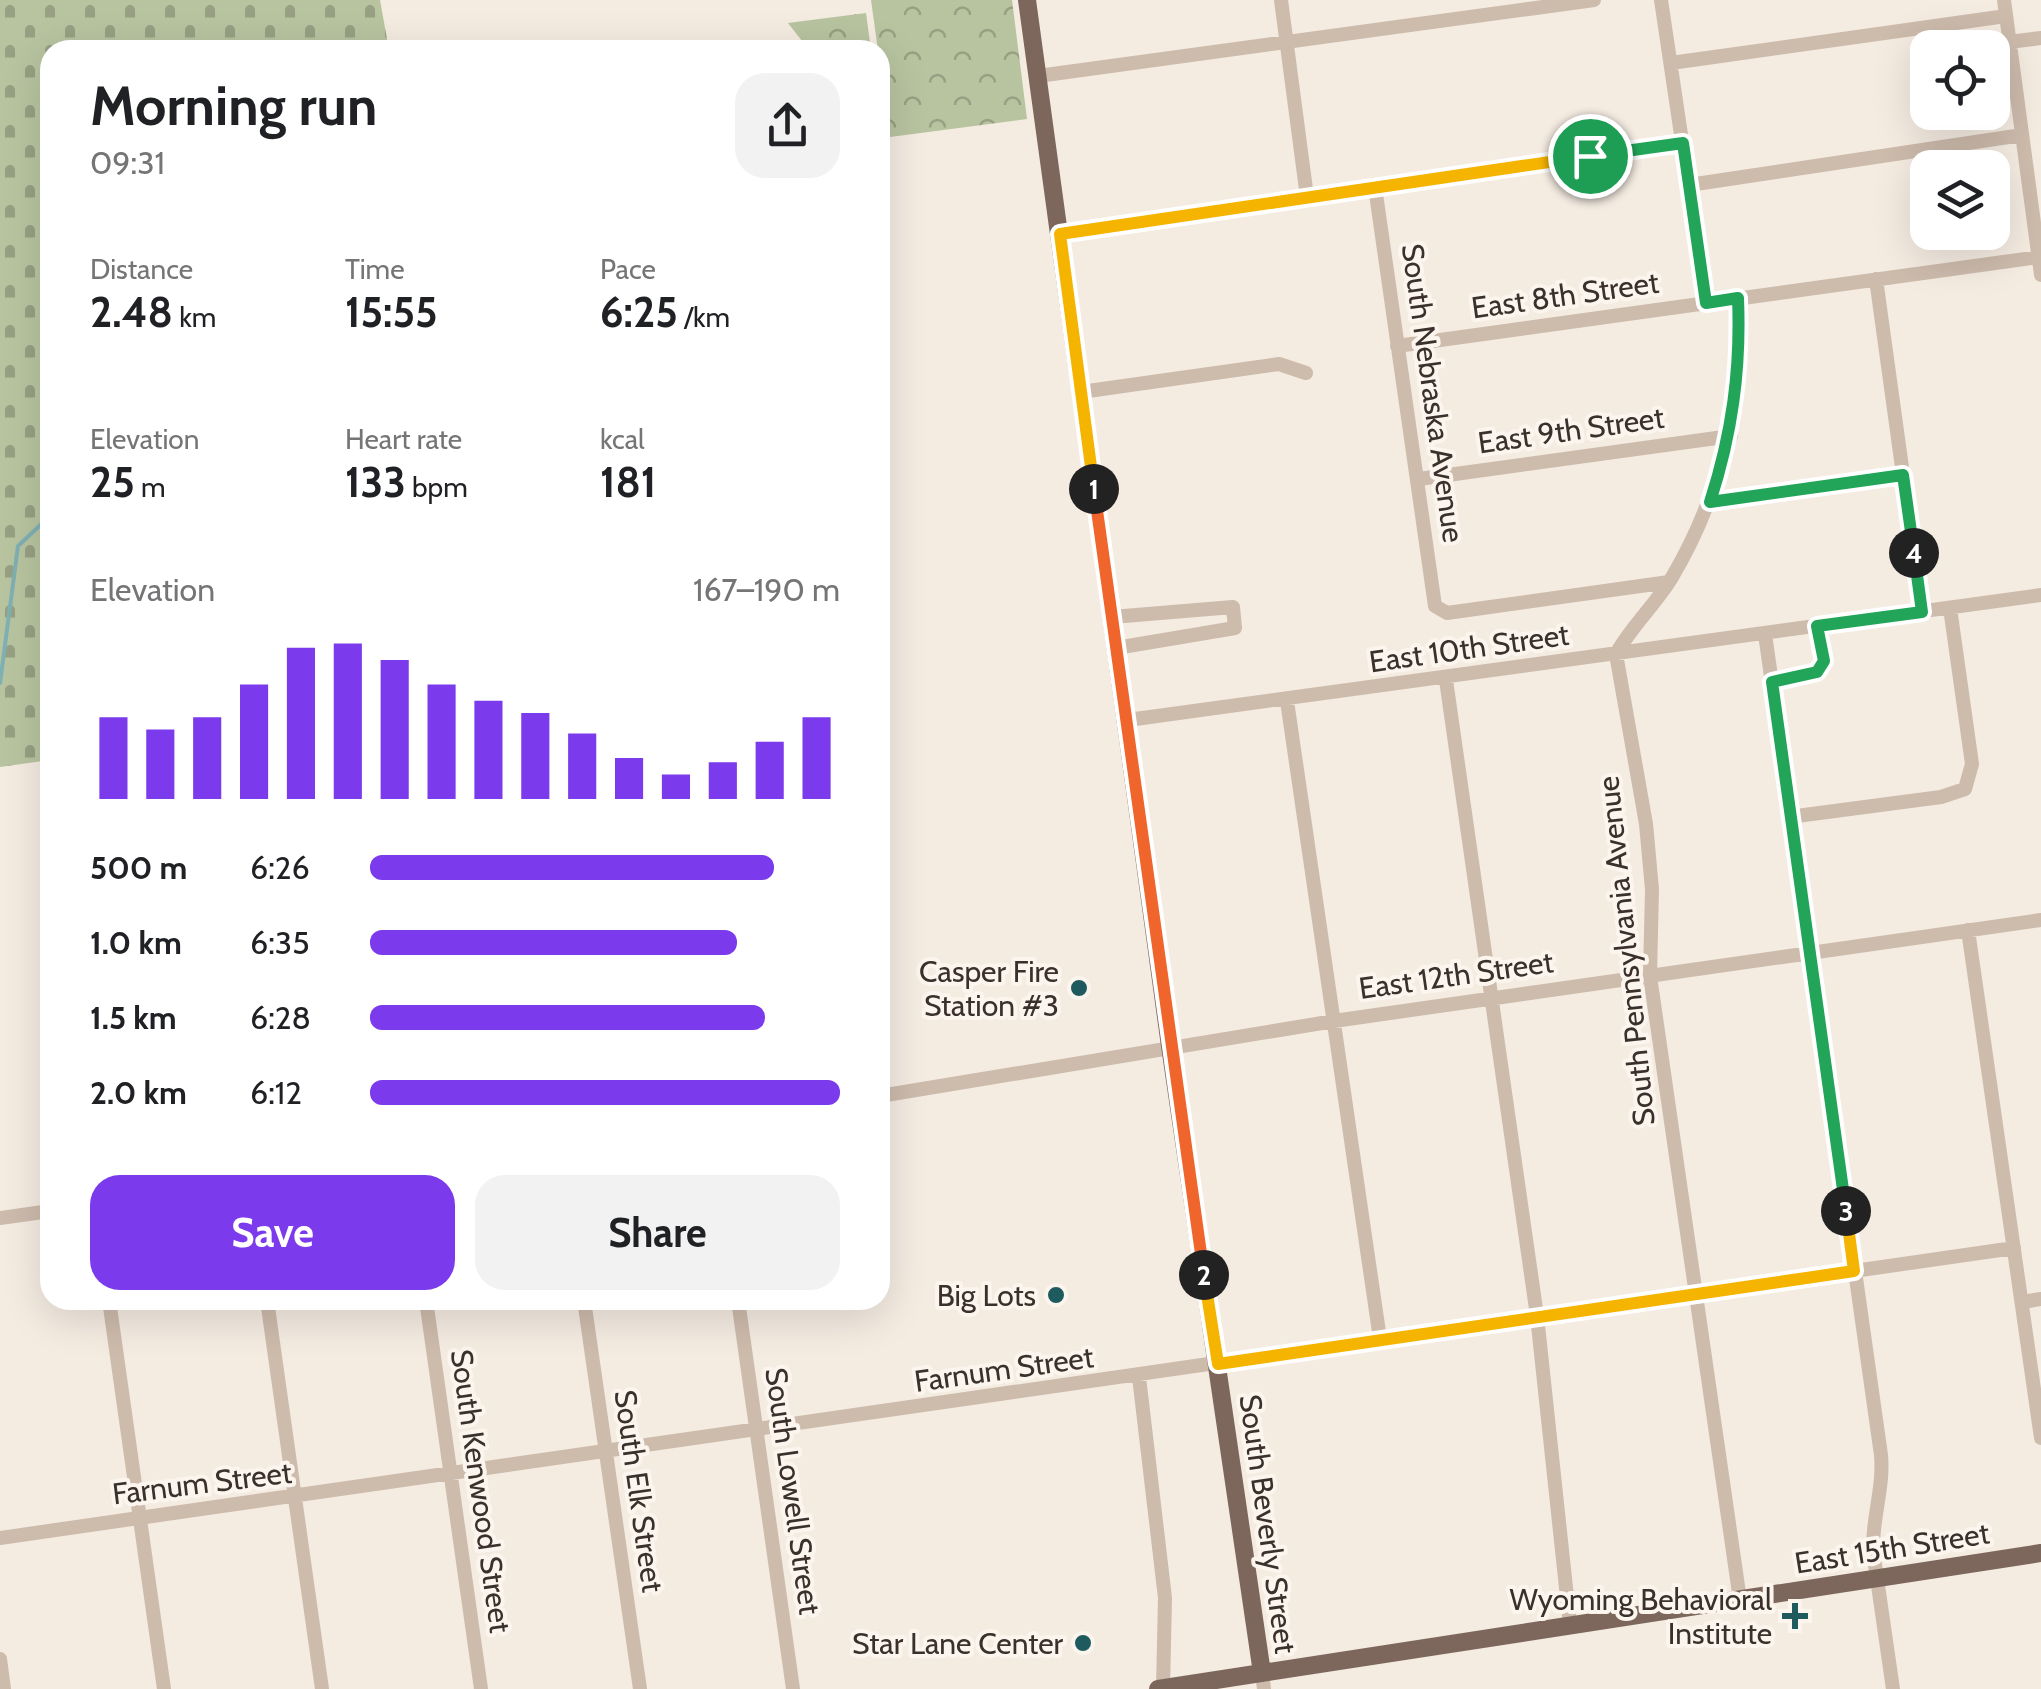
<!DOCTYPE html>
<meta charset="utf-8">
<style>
:root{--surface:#fff;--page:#f2f2f2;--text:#202124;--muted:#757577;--accent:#7c3aed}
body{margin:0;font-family:Cabin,sans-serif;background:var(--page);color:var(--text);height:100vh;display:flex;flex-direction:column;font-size:38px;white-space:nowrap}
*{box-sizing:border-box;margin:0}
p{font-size:32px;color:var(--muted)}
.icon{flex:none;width:55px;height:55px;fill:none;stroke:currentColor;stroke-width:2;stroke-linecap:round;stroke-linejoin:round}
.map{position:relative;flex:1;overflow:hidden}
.panel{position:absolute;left:40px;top:40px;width:850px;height:1270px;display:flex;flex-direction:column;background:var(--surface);border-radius:30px;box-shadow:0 10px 40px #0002}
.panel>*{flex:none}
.controls{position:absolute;left:1910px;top:30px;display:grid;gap:20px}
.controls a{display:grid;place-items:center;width:100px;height:100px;border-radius:20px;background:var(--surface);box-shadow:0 10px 40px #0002;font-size:50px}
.pin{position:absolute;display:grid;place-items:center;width:85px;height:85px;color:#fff;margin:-42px;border:5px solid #fff;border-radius:50%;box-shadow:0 2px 10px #0007}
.km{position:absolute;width:50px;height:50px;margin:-25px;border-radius:50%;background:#222;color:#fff;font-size:28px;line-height:50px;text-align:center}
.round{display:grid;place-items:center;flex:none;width:105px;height:105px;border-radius:30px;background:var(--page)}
.headline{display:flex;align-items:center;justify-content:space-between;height:170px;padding:0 50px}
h1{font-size:55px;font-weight:800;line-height:75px}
.figures{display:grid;grid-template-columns:repeat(3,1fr);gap:15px;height:170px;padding:10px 50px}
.figures div{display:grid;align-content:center}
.figures b{font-size:42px;font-weight:800}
.figures small{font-size:28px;font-weight:400}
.figures p{font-size:28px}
.chart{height:280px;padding:20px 50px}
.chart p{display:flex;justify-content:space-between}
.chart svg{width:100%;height:180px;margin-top:10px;stroke:var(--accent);stroke-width:6}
.cta{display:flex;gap:20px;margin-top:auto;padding:20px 50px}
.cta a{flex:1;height:115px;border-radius:30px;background:var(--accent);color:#fff;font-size:40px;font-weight:800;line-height:115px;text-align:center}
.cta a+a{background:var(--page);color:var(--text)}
ul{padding:0 50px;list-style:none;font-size:32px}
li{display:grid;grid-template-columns:160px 120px 1fr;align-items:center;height:75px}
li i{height:25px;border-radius:12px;background:var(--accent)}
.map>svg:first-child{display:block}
.cemetery{fill:url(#cemetery-stones)}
.park{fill:url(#park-crowns)}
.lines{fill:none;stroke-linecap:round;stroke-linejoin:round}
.stream{stroke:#7fb0b2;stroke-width:4}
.minor{stroke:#cdbbac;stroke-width:14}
.major{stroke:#7d675c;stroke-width:18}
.split-1-casing{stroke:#fff;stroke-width:20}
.split-2-casing{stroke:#fff;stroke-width:20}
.split-3-casing{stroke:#fff;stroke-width:20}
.split-4-casing{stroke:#fff;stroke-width:20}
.split-5-casing{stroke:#fff;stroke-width:20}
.split-1{stroke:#f5b400;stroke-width:12}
.split-2{stroke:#f0652b;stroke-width:12}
.split-3{stroke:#f5b400;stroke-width:12}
.split-4{stroke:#22a559;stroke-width:12}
.split-5{stroke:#22a559;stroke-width:12}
.poi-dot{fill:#1f5a5e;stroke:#fbf5ee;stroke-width:4}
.labels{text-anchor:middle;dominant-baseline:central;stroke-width:8;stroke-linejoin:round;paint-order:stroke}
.street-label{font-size:30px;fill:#3b302b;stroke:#fbf5ee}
.poi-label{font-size:30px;fill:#3b302b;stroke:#fbf5ee;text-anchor:end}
</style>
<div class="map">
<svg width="2041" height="1689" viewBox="0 0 2041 1689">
<defs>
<pattern id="cemetery-stones" width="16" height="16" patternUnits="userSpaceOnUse" patternTransform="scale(2.5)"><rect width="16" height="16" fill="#b8c4a0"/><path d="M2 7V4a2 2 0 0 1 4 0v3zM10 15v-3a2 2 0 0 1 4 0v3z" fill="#97a083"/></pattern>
<pattern id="park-crowns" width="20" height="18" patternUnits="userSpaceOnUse" patternTransform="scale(2.5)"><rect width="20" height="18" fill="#b8c4a0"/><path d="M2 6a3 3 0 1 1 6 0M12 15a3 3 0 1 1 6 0" fill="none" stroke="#97a083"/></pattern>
</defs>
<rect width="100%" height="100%" fill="#f4ebe1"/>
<path class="cemetery" d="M 0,0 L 380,0 L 389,50 L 50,50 L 50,760 L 0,767 Z"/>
<path class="park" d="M 871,0 L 1012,0 L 1027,119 L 890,137 Z
M 866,13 L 871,50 L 809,50 L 788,23 Z"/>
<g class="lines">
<path class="stream" d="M 0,683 L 18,546 L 50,516"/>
<path class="minor" d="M 1281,0 L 1307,197
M 1661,0 L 1706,303
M 2004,0 L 2041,275
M 2009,42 L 2041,38
M 1671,63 L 2006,16
M 1038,76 L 1594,0
M 1689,185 L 2022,135
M 1375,187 L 1435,606 L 1447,613 L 1669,582
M 1059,234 L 1683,143
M 1876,279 L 1922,612
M 1738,298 C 1743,399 1723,492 1671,579 C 1654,606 1631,627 1616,654 L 1646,824 L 1652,889 L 1650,976 L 1740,1600
M 1397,346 L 2039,257
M 1081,392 L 1279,364 L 1306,373
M 1419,479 L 1731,436
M 1710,502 L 1903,475
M 1112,617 L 1233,607 L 1235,628 L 1116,648
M 1765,634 L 1881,1455 C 1884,1488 1872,1518 1873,1551 L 1893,1689
M 1446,680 L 1537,1316 L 1570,1625
M 1772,682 L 1817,672 L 1824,661 L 1817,627
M 1287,701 L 1380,1339
M 1128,720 L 2041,595
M 1789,817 L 1941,797 L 1965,789 L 1972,764 L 1950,608
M 1968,930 L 2041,1438
M 880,1096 L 1334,1021 L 2041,920
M 0,1218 L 50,1211
M 109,1300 L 164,1689
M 267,1300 L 322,1689
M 426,1300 L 481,1689
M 584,1300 L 640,1689
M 738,1300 L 793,1689
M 2022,1302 L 2041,1299
M 1139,1377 L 1165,1598 L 1163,1689
M 0,1538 L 2014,1248
M 0,1659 L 4,1689
M 1262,1673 L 1264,1689"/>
<path class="major" d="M 1027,0 L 1170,1046 L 1262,1673
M 1158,1689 L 2041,1553"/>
</g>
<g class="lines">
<defs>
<path id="split-1" d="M 1094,489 L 1060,234 L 1590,156"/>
<path id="split-2" d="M 1094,489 L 1204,1275"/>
<path id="split-3" d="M 1204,1275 L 1218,1364 L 1854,1271 L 1846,1211"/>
<path id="split-4" d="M 1846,1211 L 1772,682 L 1817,672 L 1824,661 L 1817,626 L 1922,612 L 1914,553"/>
<path id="split-5" d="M 1590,156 L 1683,143 L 1706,303 L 1738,298 C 1741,370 1732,434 1710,502 L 1903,475 L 1914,553"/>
</defs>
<use href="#split-1" class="split-1-casing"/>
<use href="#split-2" class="split-2-casing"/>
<use href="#split-3" class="split-3-casing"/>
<use href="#split-4" class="split-4-casing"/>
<use href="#split-5" class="split-5-casing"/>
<use href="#split-1" class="split-1"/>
<use href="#split-2" class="split-2"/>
<use href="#split-3" class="split-3"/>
<use href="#split-4" class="split-4"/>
<use href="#split-5" class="split-5"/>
</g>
<g class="poi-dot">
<circle cx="1079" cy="988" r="10"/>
<circle cx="1056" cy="1295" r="10"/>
<path d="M1790 1601h10v10h10v10h-10v10h-10v-10h-10v-10h10z"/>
<circle cx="1083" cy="1643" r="10"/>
</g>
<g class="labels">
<g class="street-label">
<text transform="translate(1565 295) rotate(-8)">East 8th Street</text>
<text transform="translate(1433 393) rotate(82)">South Nebraska Avenue</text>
<text transform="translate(1571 430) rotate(-8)">East 9th Street</text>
<text transform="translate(1469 648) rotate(-8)">East 10th Street</text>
<text transform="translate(1626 951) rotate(-96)">South Pennsylvania Avenue</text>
<text transform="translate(1456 975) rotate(-8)">East 12th Street</text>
<text transform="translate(1004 1369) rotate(-8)">Farnum Street</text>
<text transform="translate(202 1483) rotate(-7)">Farnum Street</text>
<text transform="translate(481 1491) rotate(82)">South Kenwood Street</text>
<text transform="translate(639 1491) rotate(82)">South Elk Street</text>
<text transform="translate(793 1491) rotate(82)">South Lowell Street</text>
<text transform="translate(1268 1524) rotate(82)">South Beverly Street</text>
<text transform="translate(1892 1548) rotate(-9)">East 15th Street</text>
</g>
<g class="poi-label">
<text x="1059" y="971">Casper Fire<tspan x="1059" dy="34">Station #3</tspan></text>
<text x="1036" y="1295">Big Lots</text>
<text x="1772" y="1599">Wyoming Behavioral<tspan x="1772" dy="34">Institute</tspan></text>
<text x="1063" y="1643">Star Lane Center</text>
</g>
</g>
</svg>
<div class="controls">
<a><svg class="icon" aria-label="locate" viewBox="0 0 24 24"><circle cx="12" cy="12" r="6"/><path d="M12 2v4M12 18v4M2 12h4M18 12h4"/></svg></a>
<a><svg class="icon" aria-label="layers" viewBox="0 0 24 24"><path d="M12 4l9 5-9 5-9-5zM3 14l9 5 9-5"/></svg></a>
</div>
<div class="pin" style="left:1590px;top:156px;background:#1e9e55"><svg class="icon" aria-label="arrive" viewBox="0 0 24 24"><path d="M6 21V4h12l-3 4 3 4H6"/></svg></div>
<b class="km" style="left:1094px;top:489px">1</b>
<b class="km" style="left:1204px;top:1275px">2</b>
<b class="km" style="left:1846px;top:1211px">3</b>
<b class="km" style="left:1914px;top:553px">4</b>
<section class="panel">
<div class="headline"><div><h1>Morning run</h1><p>09:31</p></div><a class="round"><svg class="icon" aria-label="share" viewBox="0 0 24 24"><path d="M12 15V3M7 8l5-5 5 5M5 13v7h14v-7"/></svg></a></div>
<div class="figures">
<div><p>Distance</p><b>2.48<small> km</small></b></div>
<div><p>Time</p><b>15:55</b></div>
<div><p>Pace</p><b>6:25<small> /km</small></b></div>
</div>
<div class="figures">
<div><p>Elevation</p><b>25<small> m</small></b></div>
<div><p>Heart rate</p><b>133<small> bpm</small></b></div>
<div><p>kcal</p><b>181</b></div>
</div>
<div class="chart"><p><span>Elevation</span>167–190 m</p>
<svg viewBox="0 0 160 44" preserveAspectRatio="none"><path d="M5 44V24M15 44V27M25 44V24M35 44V16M45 44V7M55 44V6M65 44V10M75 44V16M85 44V20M95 44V23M105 44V28M115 44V34M125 44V38M135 44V35M145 44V30M155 44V24"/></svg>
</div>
<ul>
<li><b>500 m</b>6:26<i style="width:86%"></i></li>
<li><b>1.0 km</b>6:35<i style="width:78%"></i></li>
<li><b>1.5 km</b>6:28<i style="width:84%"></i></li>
<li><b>2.0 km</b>6:12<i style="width:100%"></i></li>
</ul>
<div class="cta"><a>Save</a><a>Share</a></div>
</section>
</div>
